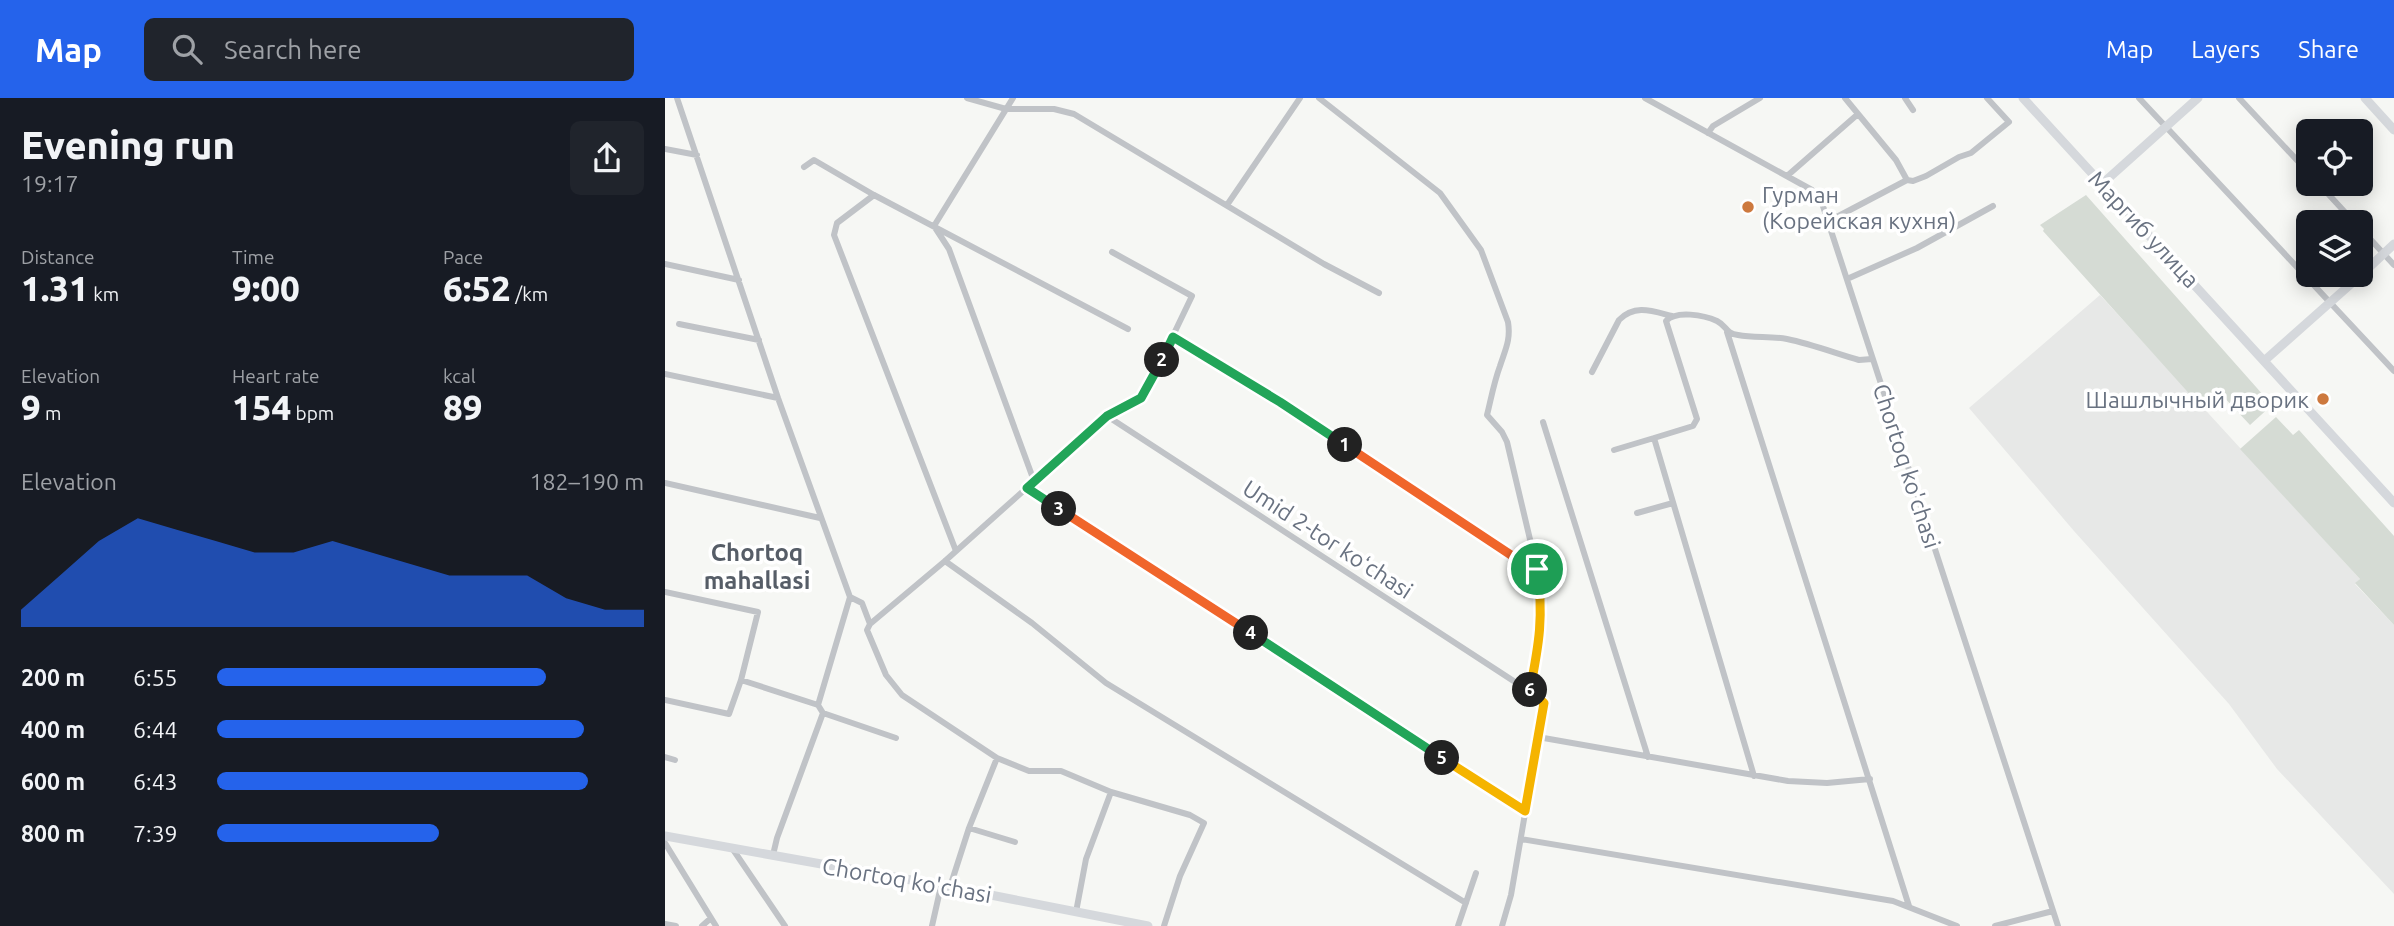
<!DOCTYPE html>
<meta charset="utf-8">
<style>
:root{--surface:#171b24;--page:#20242c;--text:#f1f3f6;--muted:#9ea1a6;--accent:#2563eb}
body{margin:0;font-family:Ubuntu,sans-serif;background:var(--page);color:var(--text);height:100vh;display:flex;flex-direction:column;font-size:26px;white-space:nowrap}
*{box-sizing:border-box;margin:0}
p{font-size:23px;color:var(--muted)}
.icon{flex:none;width:38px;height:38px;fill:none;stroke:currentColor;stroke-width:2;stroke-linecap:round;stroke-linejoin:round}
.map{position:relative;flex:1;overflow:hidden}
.side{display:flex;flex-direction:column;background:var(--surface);width:665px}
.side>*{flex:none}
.tools{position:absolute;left:1631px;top:21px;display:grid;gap:14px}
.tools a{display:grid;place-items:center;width:77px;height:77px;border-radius:10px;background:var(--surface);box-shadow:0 4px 18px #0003;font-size:35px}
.pin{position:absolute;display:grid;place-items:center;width:60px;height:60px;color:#fff;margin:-30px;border:4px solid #fff;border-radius:50%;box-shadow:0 2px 7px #0007}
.km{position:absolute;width:35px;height:35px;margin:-18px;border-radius:50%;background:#222;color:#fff;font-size:19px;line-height:35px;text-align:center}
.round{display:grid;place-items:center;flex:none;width:74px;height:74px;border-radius:10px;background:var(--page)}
.summary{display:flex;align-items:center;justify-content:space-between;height:119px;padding:0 21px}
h1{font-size:38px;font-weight:800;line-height:52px}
.metrics{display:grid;grid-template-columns:repeat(3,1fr);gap:10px;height:119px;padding:7px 21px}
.metrics div{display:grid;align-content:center}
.metrics b{font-size:35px;font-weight:800}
.metrics small{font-size:19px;font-weight:400}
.metrics p{font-size:19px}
.chart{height:196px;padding:14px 21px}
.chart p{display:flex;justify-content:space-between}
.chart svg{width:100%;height:126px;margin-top:7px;fill:var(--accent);opacity:.7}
ul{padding:0 21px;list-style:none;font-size:23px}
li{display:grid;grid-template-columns:112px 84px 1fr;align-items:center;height:52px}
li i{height:18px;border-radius:9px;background:var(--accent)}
header{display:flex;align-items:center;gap:42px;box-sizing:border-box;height:98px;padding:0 35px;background:var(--accent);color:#fff}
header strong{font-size:33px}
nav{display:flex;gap:38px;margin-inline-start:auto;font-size:24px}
.search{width:490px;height:63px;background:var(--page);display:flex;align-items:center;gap:18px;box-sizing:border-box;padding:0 24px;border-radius:10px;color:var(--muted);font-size:26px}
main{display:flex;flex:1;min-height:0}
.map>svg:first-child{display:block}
.built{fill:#e7e8e7}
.green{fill:#d5dbd4}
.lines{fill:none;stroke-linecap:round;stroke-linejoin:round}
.street{stroke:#c0c3c7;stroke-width:6}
.secondary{stroke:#d5d8dc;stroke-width:9}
.split-1-casing{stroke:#fff;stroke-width:14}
.split-2-casing{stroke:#fff;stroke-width:14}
.split-3-casing{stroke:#fff;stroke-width:14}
.split-4-casing{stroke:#fff;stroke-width:14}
.split-5-casing{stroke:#fff;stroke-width:14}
.split-6-casing{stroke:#fff;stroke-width:14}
.split-7-casing{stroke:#fff;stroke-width:14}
.split-1{stroke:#f0652b;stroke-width:9}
.split-2{stroke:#22a559;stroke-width:9}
.split-3{stroke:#22a559;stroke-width:9}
.split-4{stroke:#f0652b;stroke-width:9}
.split-5{stroke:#22a559;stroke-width:9}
.split-6{stroke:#f5b400;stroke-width:9}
.split-7{stroke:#f5b400;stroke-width:9}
.poi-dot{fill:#cd793e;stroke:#fff;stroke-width:2.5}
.labels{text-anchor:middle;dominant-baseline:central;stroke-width:7;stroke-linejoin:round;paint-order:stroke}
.poi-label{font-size:23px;fill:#697281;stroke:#fff;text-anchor:start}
.street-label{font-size:23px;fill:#697281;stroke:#fff}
.neighbourhood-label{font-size:24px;font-weight:bold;fill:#565d67;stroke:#fff}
</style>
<header>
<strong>Map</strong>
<div class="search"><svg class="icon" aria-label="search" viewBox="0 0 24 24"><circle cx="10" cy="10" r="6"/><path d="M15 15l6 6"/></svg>Search here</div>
<nav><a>Map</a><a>Layers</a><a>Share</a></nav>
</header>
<main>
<section class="side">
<div class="summary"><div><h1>Evening run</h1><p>19:17</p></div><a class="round"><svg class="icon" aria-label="share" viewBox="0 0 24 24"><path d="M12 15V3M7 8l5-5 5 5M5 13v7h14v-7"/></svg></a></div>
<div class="metrics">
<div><p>Distance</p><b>1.31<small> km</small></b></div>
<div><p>Time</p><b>9:00</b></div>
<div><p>Pace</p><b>6:52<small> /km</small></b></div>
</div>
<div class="metrics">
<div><p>Elevation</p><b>9<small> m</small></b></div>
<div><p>Heart rate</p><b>154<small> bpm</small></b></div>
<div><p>kcal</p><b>89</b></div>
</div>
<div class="chart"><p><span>Elevation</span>182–190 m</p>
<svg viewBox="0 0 160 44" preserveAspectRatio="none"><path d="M0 44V38L10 26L20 14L30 6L40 10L50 14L60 18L70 18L80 14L90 18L100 22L110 26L120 26L130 26L140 34L150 38L160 38V44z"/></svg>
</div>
<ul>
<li><b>200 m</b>6:55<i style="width:77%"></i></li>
<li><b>400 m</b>6:44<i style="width:86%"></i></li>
<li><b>600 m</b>6:43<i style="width:87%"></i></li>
<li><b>800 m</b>7:39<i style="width:52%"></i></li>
</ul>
</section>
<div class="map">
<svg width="1729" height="828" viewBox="0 0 1729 828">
<rect width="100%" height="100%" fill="#f6f7f4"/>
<path class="built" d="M 1435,197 L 1695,481 L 1690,486 L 1729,527 L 1729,796 L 1612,671 L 1564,606 L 1409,433 L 1304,310 Z"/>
<path class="green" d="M 1421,97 L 1607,307 L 1585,327 L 1556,296 L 1538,311 L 1378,133 L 1379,131 L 1375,127 Z
M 1611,319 L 1628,337 L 1634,332 L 1729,438 L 1729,527 L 1690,485 L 1695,481 L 1575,351 Z"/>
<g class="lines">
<path class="street" d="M 12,0 L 113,300 L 185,499 L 197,505 L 205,526 L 202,532 L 221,577 L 237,597 L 332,660 L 364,673 L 396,673 L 446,694 L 525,717 L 539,725 L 515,778 L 499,828
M 302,0 L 341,11 L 389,11 L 409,16 L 659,166 L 714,195
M 348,0 L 269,128 L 284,151 L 369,383
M 654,0 L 775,95 L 816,152 L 843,224 C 846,242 840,252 835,268 C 829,284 826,301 822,317 L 837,334 L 842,344 L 872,471 L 876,500 L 875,543 L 864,593 L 879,605 L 846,797 L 837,828
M 980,0 L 1147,92 L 1155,99 L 1393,828
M 1180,0 L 1231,62 L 1242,82
M 1240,0 L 1248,12
M 1474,0 L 1729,273
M 1574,0 L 1643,74
M 1043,35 L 1048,28 L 1095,0
M 0,51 L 32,57
M 139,69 L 149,62 L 209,97 L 463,231
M 1122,78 L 1193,16
M 1654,86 L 1689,124
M 209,97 L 172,125 L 169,137 L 291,453
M 562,107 L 635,0
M 1164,123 L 1242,82 L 1248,83 L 1261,78 L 1294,59 L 1306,55 L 1344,24 L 1322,0
M 1696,131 L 1729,167
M 0,166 L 74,182
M 1182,181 L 1252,150 L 1328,108
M 14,226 L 94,242
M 1062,234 L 1244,808
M 508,239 L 615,304 L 849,459 L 872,471
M 927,274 L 954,222 C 970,206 987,213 1007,218
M 0,276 L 113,300
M 442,318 L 864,593
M 878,324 L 983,659
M 949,352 L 989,340
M 0,385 L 155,420
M 362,390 L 860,713
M 972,415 L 1008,405
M 280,463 L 367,525 L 441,585 L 801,805
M 0,494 L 93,514 L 76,582 L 64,616 L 0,602
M 205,526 L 280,463 L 442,318 L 480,296 L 527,198 L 447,154
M 76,582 L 153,607
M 158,615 L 231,640
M 873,639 L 1123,683 L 1162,685 L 1205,681
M 0,659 L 10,662
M 1089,678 L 989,340 L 1028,328 L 1032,321 L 1001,223 C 1011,212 1039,217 1052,223 C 1062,228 1060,235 1073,237 C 1089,240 1106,238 1122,241 C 1146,246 1170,255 1194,262 L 1207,261
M 304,730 L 350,744
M 856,741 L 1228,803 L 1292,828
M 0,745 L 51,828
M 67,750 L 120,828
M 108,757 L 112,740 L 158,615 L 153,607 L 185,499
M 285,789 L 304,730 L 332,660
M 411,814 L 421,761 L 446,694
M 0,826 L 11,828
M 37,828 L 46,820
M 267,828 L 276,788
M 793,828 L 811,775
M 1330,828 L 1388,813"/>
<path class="secondary" d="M 1358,0 L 1729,405
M 1700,0 L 1729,32
M 1437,86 L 1533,0
M 1696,177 L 1729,146
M 1599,263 L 1696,177
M 0,738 L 285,789 L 483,828"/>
</g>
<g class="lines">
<defs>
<path id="split-1" d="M 680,347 L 849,459 L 872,471"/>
<path id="split-2" d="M 497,262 L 508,239 L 615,304 L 680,347"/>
<path id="split-3" d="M 394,411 L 362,390 L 442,318 L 476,300 L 497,262"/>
<path id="split-4" d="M 394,411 L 586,535"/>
<path id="split-5" d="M 586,535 L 777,660"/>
<path id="split-6" d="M 777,660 L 860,713 L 879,605 L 865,592"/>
<path id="split-7" d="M 865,592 C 874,546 879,518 872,471"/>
</defs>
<use href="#split-1" class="split-1-casing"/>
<use href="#split-2" class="split-2-casing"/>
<use href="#split-3" class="split-3-casing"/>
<use href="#split-4" class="split-4-casing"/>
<use href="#split-5" class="split-5-casing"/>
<use href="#split-6" class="split-6-casing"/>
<use href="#split-7" class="split-7-casing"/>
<use href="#split-1" class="split-1"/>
<use href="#split-2" class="split-2"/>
<use href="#split-3" class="split-3"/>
<use href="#split-4" class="split-4"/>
<use href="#split-5" class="split-5"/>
<use href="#split-6" class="split-6"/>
<use href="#split-7" class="split-7"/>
</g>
<g class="poi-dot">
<circle cx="1083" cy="109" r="7"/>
<circle cx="1658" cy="301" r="7"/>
</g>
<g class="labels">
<g class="poi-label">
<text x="1097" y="96">Гурман<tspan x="1097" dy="26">(Корейская кухня)</tspan></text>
<text x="1644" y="301" text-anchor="end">Шашлычный дворик</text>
</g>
<g class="street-label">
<text transform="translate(1479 131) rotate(47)">Маргиб улица</text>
<text transform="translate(1242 368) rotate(72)">Chortoq ko'chasi</text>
<text transform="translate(663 441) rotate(33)">Umid 2-tor koʻchasi</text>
<text transform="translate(242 782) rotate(10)">Chortoq ko'chasi</text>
</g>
<g class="neighbourhood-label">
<text x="92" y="454">Chortoq<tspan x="92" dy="28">mahallasi</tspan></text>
</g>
</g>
</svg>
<div class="tools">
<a><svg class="icon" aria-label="locate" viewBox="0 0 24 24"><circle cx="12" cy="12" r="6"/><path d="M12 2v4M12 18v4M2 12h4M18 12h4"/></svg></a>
<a><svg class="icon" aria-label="layers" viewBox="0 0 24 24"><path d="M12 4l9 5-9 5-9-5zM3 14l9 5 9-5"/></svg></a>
</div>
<div class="pin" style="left:872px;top:471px;background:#1e9e55"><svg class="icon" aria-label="arrive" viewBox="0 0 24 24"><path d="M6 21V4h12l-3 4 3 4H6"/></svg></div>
<b class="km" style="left:680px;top:347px">1</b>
<b class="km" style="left:497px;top:262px">2</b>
<b class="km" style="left:394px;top:411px">3</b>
<b class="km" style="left:586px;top:535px">4</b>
<b class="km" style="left:777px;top:660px">5</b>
<b class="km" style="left:865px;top:592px">6</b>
</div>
</main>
